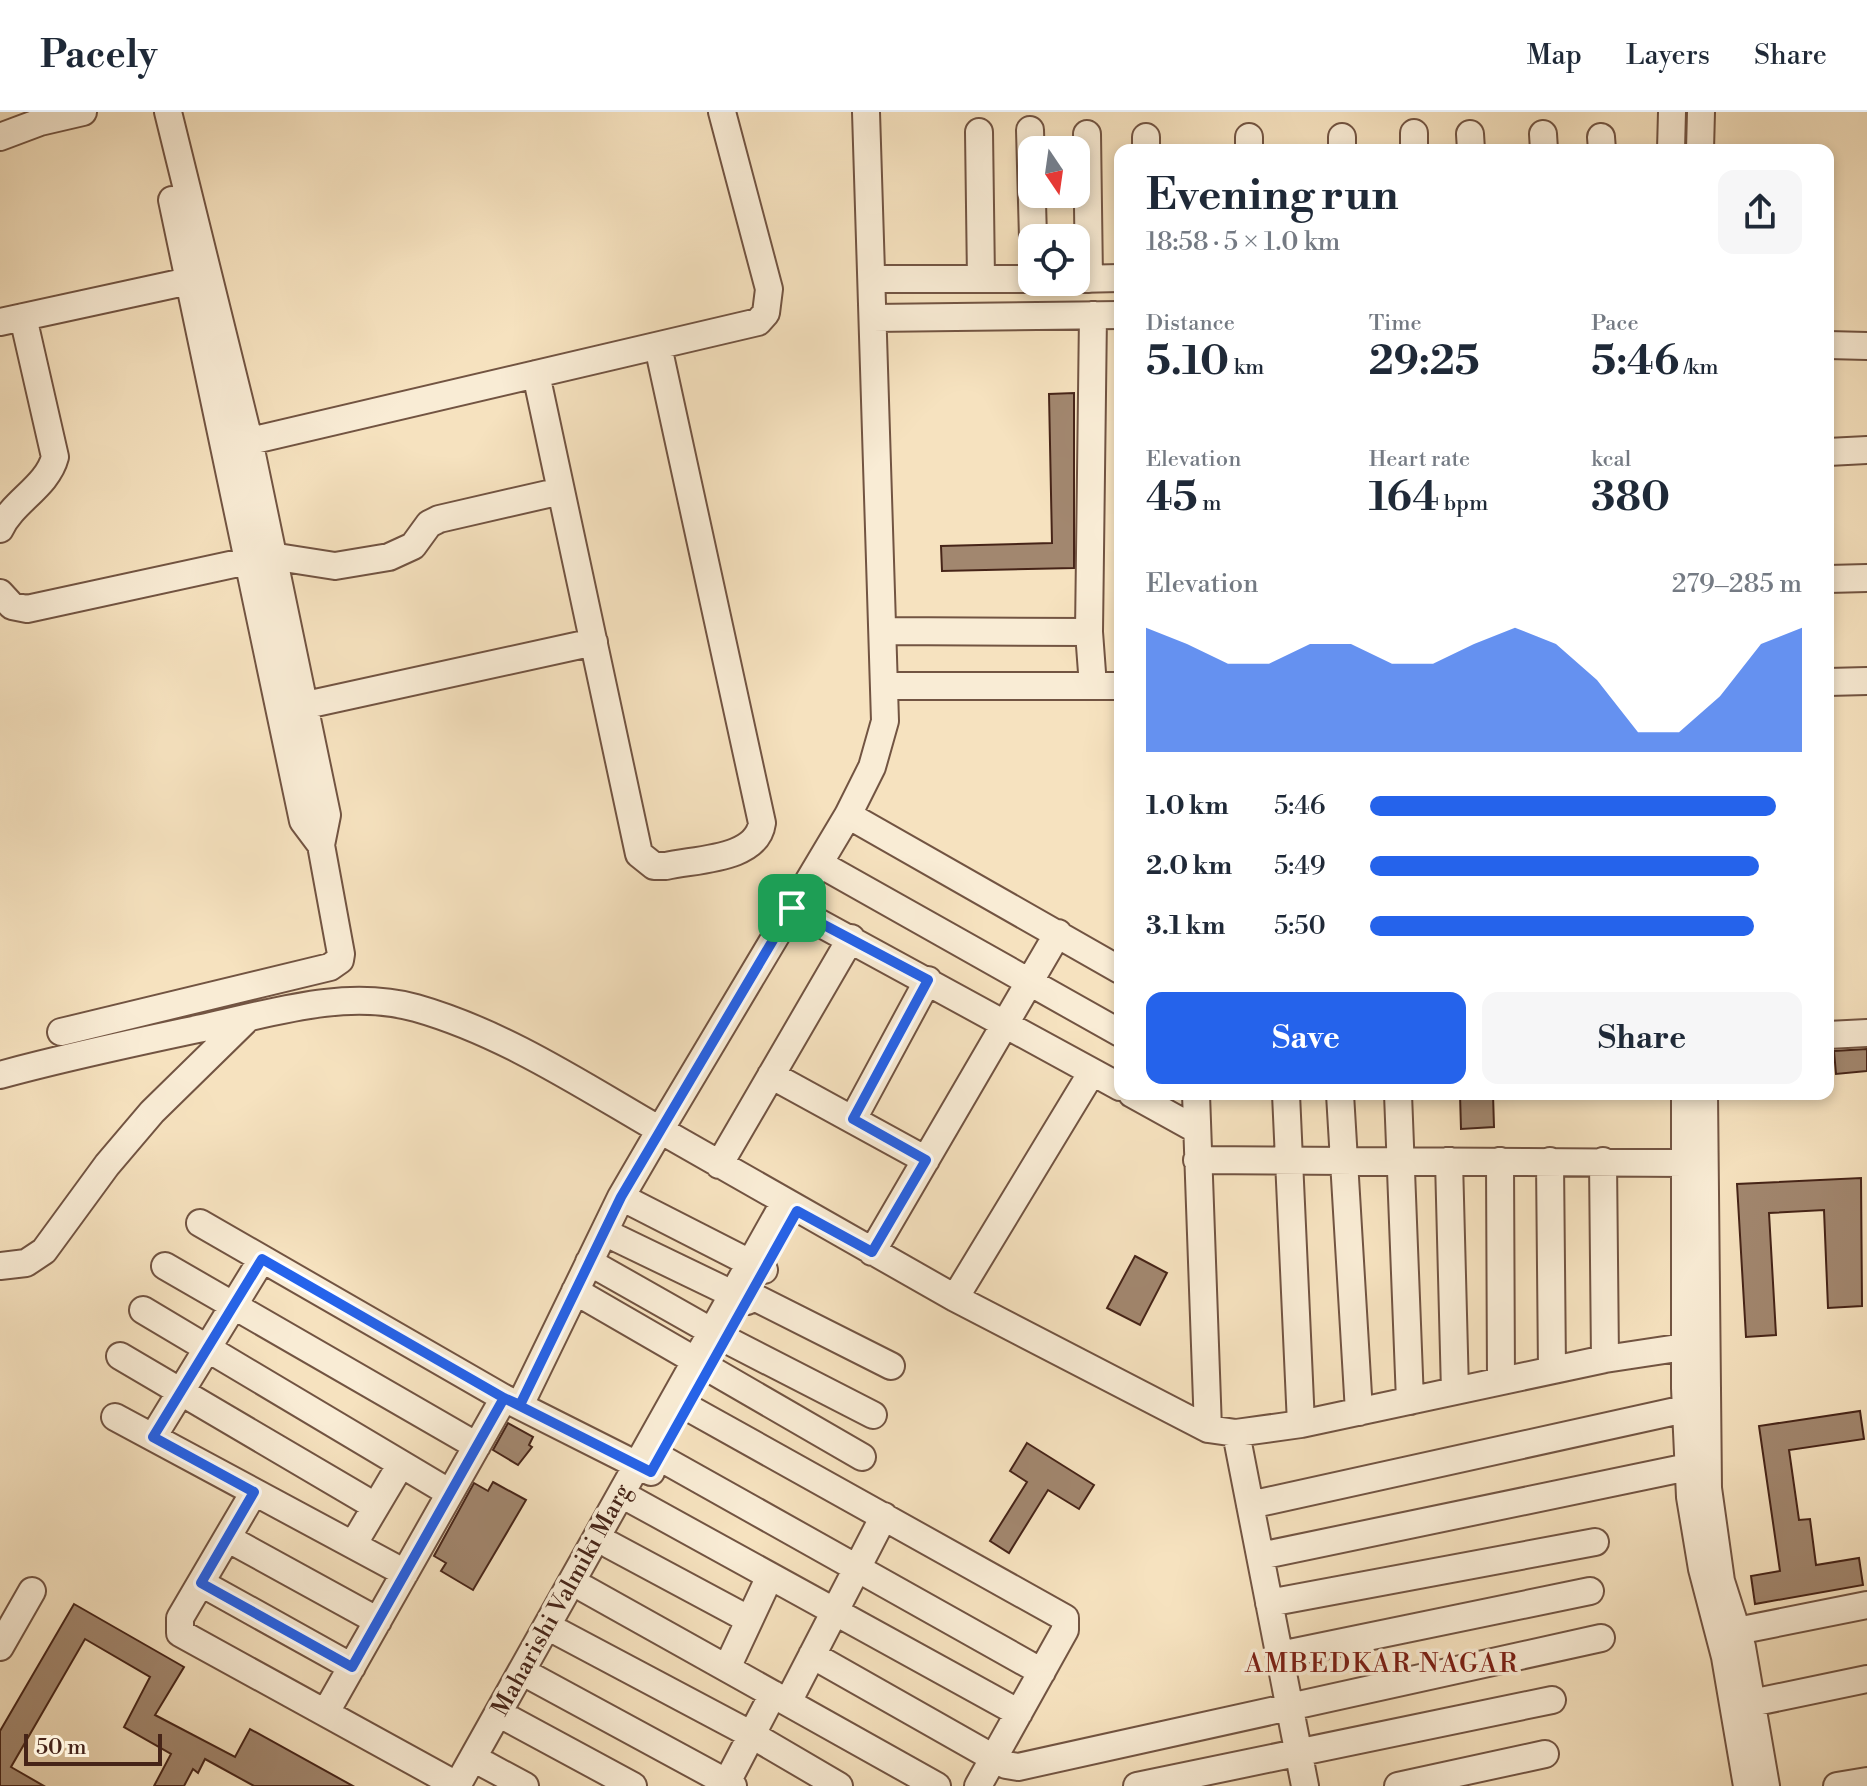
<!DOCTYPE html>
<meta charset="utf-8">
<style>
:root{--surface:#fff;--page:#f6f6f7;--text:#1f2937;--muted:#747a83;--line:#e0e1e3;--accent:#2563eb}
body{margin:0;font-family:"Libre Bodoni",serif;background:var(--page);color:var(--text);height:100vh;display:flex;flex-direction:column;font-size:30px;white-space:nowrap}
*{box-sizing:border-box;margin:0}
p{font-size:26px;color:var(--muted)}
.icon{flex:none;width:44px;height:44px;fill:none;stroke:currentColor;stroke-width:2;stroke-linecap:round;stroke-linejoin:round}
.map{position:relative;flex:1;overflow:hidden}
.panel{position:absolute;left:1114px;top:32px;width:720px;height:956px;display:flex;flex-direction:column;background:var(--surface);border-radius:16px;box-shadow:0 4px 12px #0003}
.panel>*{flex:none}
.needle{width:52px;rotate:167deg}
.fabs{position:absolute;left:1018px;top:24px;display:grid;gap:16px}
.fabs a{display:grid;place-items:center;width:72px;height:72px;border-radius:16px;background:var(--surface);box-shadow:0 4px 12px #0003;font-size:40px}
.scale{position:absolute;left:24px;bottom:20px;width:138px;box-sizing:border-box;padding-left:8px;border:4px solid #462418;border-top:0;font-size:22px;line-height:28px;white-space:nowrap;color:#462418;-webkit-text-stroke:6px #f9ecd5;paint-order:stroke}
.pin{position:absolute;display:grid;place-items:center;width:68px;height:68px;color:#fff;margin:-34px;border-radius:16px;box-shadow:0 4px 12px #0006}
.round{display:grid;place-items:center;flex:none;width:84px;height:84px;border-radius:16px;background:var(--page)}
.summary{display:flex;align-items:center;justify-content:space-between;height:136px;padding:0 32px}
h1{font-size:44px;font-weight:700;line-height:60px}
.metrics{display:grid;grid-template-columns:repeat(3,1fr);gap:12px;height:136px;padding:8px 32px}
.metrics div{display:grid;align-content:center}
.metrics b{font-size:40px;font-weight:700}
.metrics small{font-size:22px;font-weight:400}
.metrics p{font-size:22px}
.chart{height:224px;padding:16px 32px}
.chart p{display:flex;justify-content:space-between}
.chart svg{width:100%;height:144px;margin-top:8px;fill:var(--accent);opacity:.7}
.primary-button{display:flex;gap:16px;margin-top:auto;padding:16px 32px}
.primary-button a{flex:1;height:92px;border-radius:16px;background:var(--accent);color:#fff;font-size:32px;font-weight:700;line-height:92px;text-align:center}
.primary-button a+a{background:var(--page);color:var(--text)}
ul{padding:0 32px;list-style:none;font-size:26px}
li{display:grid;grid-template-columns:128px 96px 1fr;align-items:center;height:60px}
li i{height:20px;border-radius:10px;background:var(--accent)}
header{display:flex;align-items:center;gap:48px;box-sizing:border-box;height:112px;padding:0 40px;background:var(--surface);border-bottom:2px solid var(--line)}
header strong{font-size:38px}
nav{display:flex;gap:44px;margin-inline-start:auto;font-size:28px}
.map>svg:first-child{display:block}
.building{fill:#a2876f;stroke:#462418;stroke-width:2}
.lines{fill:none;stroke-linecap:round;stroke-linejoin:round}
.minor-casing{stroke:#725442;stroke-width:30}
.minor{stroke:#f9ecd5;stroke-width:26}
.route-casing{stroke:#fff;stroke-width:16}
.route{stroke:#2563eb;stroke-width:10}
.labels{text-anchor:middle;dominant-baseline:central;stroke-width:7;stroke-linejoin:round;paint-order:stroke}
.street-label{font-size:24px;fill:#462418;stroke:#f9ecd5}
.neighbourhood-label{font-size:26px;letter-spacing:2px;fill:#7a1f14;stroke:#f9ecd5}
</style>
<header>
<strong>Pacely</strong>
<nav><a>Map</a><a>Layers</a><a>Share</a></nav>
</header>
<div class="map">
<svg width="1867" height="1674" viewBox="0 0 1867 1674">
<rect width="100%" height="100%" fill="#f6e2bf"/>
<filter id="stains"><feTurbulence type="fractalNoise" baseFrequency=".0025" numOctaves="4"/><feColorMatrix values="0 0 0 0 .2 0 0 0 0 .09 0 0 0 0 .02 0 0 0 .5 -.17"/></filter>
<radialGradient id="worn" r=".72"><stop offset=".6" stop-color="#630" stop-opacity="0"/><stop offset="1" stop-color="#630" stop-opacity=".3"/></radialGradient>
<path class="building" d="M 1074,281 L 1074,456 L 942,459 L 941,434 L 1052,431 L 1049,282 Z
M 1867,937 L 1867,959 L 1836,962 L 1834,939 Z
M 1460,982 L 1493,982 L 1494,1015 L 1461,1017 Z
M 1861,1066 L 1862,1194 L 1828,1196 L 1824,1098 L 1769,1101 L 1776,1223 L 1746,1225 L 1737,1072 Z
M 1135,1144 L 1167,1161 L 1140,1213 L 1107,1196 Z
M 1860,1299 L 1864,1327 L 1789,1338 L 1799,1408 L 1810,1407 L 1816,1453 L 1859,1446 L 1863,1473 L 1755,1492 L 1751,1464 L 1780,1459 L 1759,1314 Z
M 508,1311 L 533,1325 L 529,1333 L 532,1335 L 518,1353 L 493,1338 Z
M 1027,1331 L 1094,1373 L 1079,1397 L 1048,1378 L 1009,1441 L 990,1429 L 1027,1370 L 1010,1359 Z
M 493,1370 L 526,1388 L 473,1478 L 441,1459 L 446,1451 L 434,1444 L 474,1371 L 488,1379 Z
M 74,1492 L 184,1555 L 155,1603 L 235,1645 L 250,1617 L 353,1674 L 254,1674 L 205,1647 L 198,1661 L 193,1657 L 184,1674 L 154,1674 L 171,1642 L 124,1615 L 150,1565 L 85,1527 L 11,1655 L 44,1674 L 0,1674 L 0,1619 Z"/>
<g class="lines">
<defs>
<path id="minor" d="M 866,0 L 885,609 L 872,655 L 848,703 L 660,1018 L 955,1186 L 1208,1317 L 1236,1321 L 1301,1312 L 1605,1247 L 1704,1232
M 1030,18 L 1033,126
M 979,20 L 981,167
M 1414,21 L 1414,38
M 1087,22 L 1089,167
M 1470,22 L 1471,38
M 1543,22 L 1544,38
M 0,25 L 40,10 L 83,0
M 1146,25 L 1146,38
M 1249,25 L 1249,38
M 1342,25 L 1342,38
M 1601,25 L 1602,38
M 1671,38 L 1672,0
M 1700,38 L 1701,0
M 172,88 L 303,709 L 321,733
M 872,167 L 1032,167
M 1076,167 L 1120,166
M 873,206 L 1120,203
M 0,210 L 189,169
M 1828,233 L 1867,234
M 536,262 L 639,742 L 654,754 L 666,754 C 696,747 757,748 762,711 L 658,234
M 225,335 L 758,210 L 766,201 L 769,177 L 722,0
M 1828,340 L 1867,338
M 0,417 C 13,389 47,375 55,345 L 23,205
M 1828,467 L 1867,466
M 0,481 L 12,494 L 27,497 L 271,444 L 335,454 L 389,445 L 413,434 L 429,412 L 439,407 L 561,379
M 884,519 L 1089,520
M 1828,570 L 1867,569
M 886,574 L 1120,574
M 1093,574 L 1089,520 L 1093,203
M 288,597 L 594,530
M 848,703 L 1120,858
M 820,752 L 1120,921
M 792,796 L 1120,975
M 61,920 L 330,855 L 340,848 L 341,842 L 321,733 L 327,703 L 249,328 L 168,0
M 1828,923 L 1867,921
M 0,963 C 69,944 137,930 207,915 C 274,900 347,877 416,896 C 504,921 582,973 660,1018 L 621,1085 L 520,1293
M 771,963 L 926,1048
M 1132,982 L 1197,1018
M 1196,982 L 1208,1317
M 1286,982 L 1301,1312
M 1340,982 L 1359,1300
M 1398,982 L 1410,1289
M 1685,982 L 1685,1276 L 1690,1385 L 1702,1457 L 1725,1545 L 1747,1674
M 1704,982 L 1708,1376 L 1721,1469 L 1742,1535 L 1766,1674
M 853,1007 L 928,868
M 1197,1048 L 1685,1051
M 1449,1049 L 1455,1279
M 1500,1049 L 1501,1269
M 1550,1049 L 1552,1258
M 1603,1049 L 1605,1247
M 719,1053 L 851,826
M 621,1085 L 764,1158
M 200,1111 L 504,1286 L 651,1360
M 604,1120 L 747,1189
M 872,1140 L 1058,821
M 589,1150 L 725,1227 L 873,1303
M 0,1154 L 26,1151 L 44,1139 L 107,1053 L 152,1000 L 248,906
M 165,1154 L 477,1334
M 575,1179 L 862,1345
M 750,1183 L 891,1254
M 955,1186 L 1092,960
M 143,1198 L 450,1381
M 120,1244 L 375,1394
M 687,1295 L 1065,1506 L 1065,1518 L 978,1674
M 115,1305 L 405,1461
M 1236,1321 L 1305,1674
M 153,1325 L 262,1147
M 659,1345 L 1042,1560
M 254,1380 L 180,1506 L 180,1521 L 458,1674
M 634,1389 L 1019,1601
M 1250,1393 L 1685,1297
M 227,1426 L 378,1509
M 353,1433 L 401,1352
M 610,1433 L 748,1507
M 1260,1444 L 1688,1355
M 201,1471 L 352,1555
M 585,1477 L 937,1674
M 1269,1491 L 1595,1430
M 1737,1519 L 1867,1493
M 560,1521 L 752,1623 L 839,1674
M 0,1535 L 32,1479
M 812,1543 L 1006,1653 L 1018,1655 L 1601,1526
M 1280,1543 L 1590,1479
M 727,1556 L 770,1464
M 534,1566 L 733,1674
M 788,1590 L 884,1404
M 1737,1594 L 1867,1567
M 326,1600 L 504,1286
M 511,1608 L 633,1674
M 486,1653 L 525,1674
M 457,1674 L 784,1091
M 725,1674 L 773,1582
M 1137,1674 L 1552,1588
M 1398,1674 L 1545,1642
M 1837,1674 L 1867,1669"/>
</defs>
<use href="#minor" class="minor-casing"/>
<use href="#minor" class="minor"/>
</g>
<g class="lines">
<defs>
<path id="route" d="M 792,796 L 621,1085 L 520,1293 L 504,1286 L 352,1555 L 201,1471 L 254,1380 L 153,1325 L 262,1147 L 504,1286 L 651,1360 L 797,1099 L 872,1140 L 926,1048 L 853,1007 L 928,868 L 792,796"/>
</defs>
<use href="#route" class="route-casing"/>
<use href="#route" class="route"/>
</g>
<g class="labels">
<g class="street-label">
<text transform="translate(562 1488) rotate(-61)">Maharishi Valmiki Marg</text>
</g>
<g class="neighbourhood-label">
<text x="1382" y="1552">AMBEDKAR NAGAR</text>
</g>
</g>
<rect width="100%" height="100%" filter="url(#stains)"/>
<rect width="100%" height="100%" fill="url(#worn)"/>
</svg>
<div class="fabs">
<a><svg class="needle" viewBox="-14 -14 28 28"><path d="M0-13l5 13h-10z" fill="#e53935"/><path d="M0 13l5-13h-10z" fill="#747a83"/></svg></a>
<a><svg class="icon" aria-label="locate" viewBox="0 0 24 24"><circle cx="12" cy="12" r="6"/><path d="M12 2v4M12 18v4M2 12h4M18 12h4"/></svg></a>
</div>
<div class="scale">50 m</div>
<div class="pin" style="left:792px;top:796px;background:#1e9e55"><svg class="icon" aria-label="arrive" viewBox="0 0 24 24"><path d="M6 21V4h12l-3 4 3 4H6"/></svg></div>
<section class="panel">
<div class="summary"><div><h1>Evening run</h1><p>18:58 · 5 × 1.0 km</p></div><a class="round"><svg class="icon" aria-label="share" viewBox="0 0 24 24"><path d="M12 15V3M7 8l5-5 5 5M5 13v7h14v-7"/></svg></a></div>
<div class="metrics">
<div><p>Distance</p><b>5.10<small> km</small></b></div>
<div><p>Time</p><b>29:25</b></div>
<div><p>Pace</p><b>5:46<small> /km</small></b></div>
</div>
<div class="metrics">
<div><p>Elevation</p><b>45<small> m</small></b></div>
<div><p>Heart rate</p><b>164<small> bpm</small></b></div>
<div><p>kcal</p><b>380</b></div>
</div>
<div class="chart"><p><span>Elevation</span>279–285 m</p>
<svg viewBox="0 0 160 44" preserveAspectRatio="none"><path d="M0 44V6L10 11L20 17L30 17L40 11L50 11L60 17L70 17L80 11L90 6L100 11L110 22L120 38L130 38L140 27L150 11L160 6V44z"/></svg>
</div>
<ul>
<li><b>1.0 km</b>5:46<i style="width:94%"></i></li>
<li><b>2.0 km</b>5:49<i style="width:90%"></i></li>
<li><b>3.1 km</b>5:50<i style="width:89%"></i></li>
</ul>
<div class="primary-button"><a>Save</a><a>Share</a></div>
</section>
</div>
